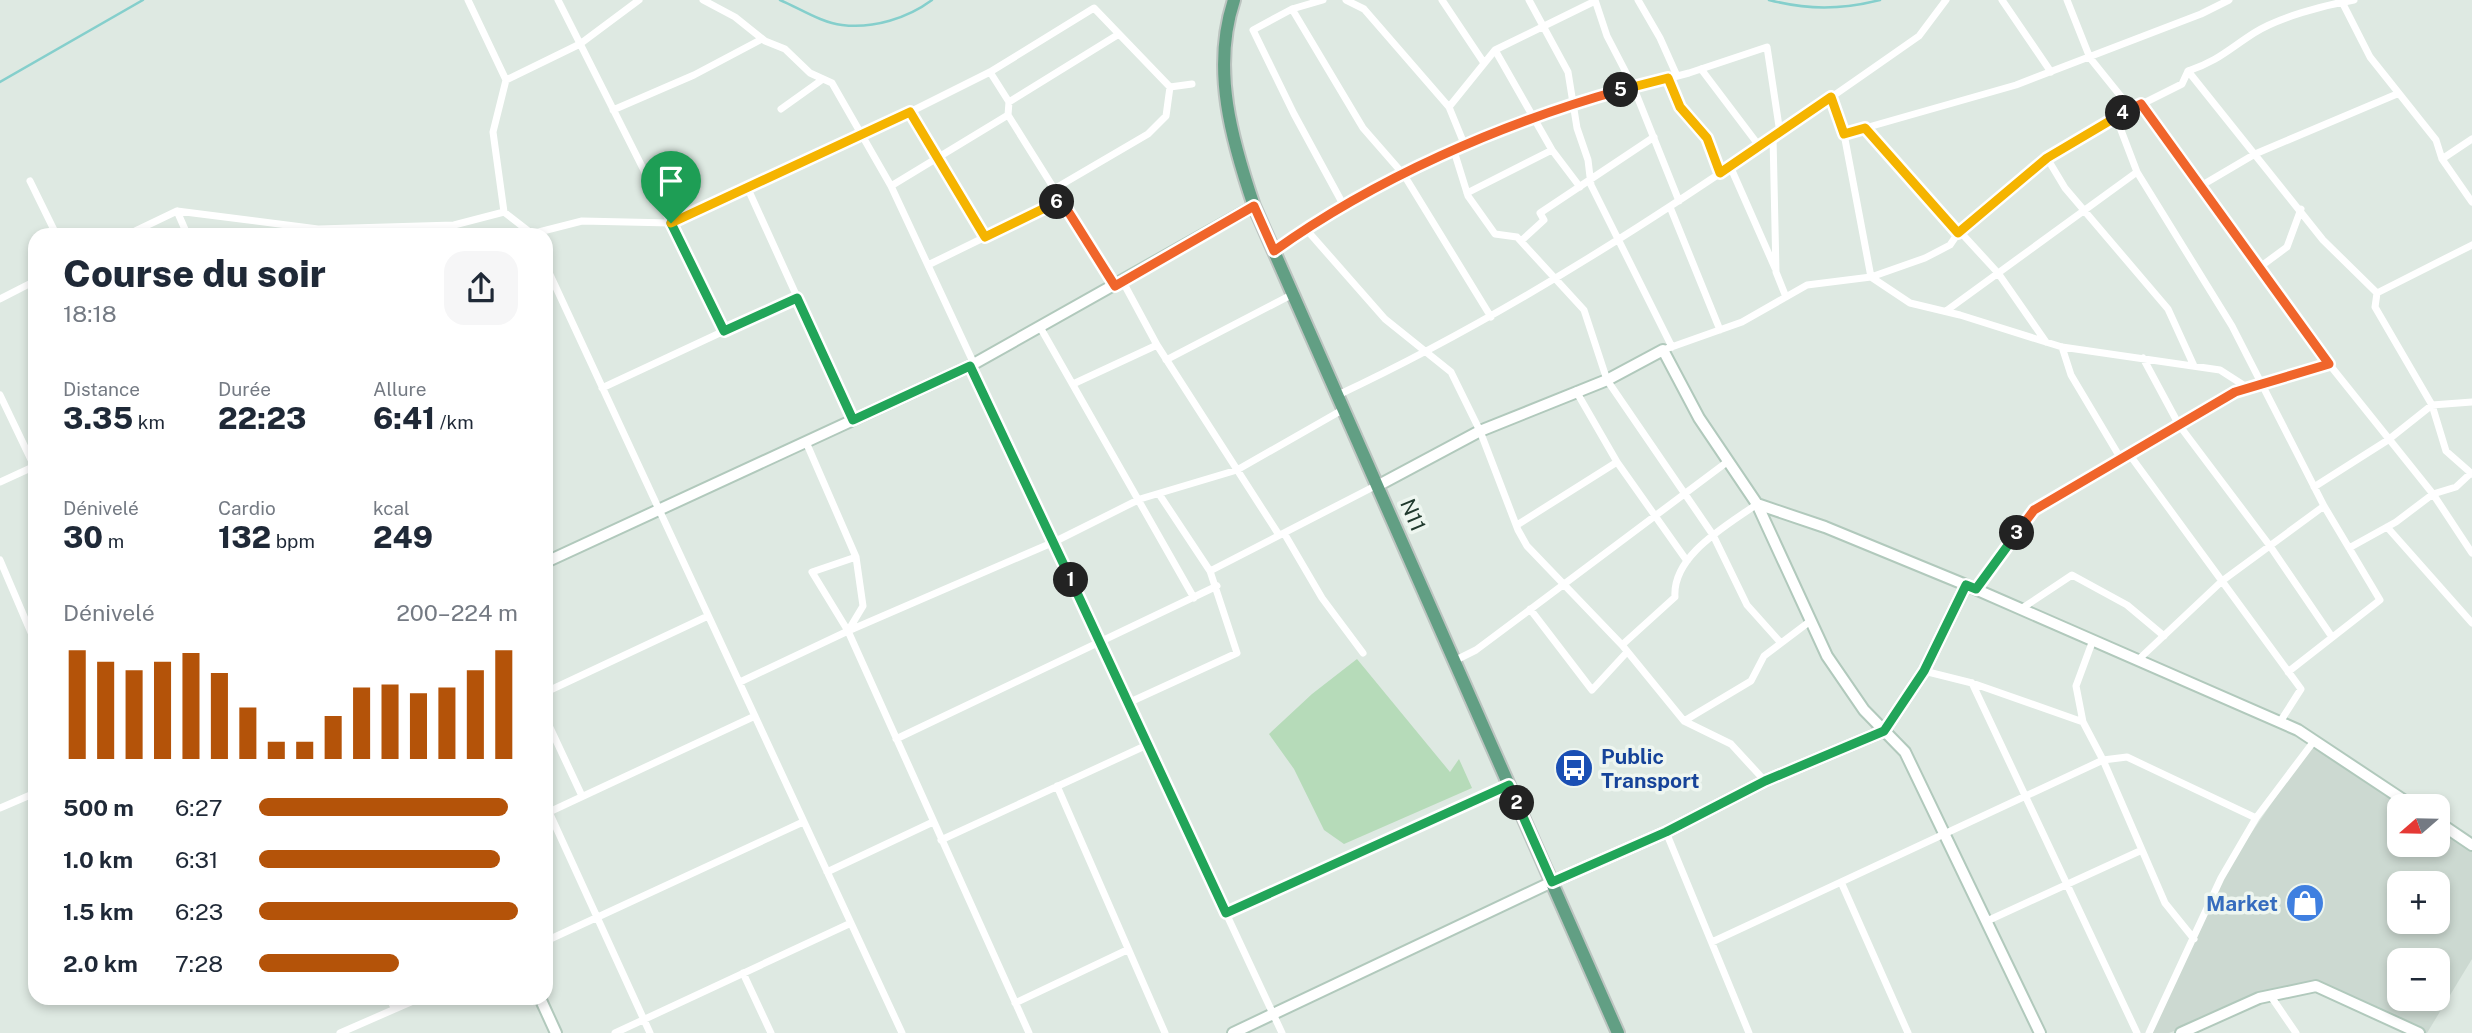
<!DOCTYPE html>
<html lang="fr">
<meta charset="utf-8">
<style>
:root{--surface:#fff;--page:#f6f6f7;--text:#1f2937;--muted:#747a83;--accent:#b45309}
body{margin:0;font-family:"Public Sans",sans-serif;background:var(--page);color:var(--text);height:100vh;display:flex;flex-direction:column;font-size:26px;white-space:nowrap}
*{box-sizing:border-box;margin:0}
p{font-size:23px;color:var(--muted)}
.icon{flex:none;width:38px;height:38px;fill:none;stroke:currentColor;stroke-width:2;stroke-linecap:round;stroke-linejoin:round}
.map{position:relative;flex:1;overflow:hidden}
.sheet{position:absolute;left:28px;top:228px;width:525px;height:777px;display:flex;flex-direction:column;background:var(--surface);border-radius:21px;box-shadow:0 4px 10px #0003}
.sheet>*{flex:none}
.needle{width:46px;rotate:250deg}
.fabs{position:absolute;left:2387px;top:794px;display:grid;gap:14px}
.fabs a{display:grid;place-items:center;width:63px;height:63px;border-radius:14px;background:var(--surface);box-shadow:0 4px 10px #0003;font-size:35px}
.pin{position:absolute;display:grid;place-items:center;width:60px;height:60px;color:#fff;margin:-72px -30px;border-radius:50% 50% 50% 0;rotate:-45deg;box-shadow:0 0 7px #0007}
.pin .icon{rotate:45deg}
.km{position:absolute;width:35px;height:35px;margin:-18px;border-radius:50%;background:#222;color:#fff;font-size:19px;line-height:35px;text-align:center}
.round{display:grid;place-items:center;flex:none;width:74px;height:74px;border-radius:21px;background:var(--page)}
.headline{display:flex;align-items:center;justify-content:space-between;height:119px;padding:0 35px}
h1{font-size:38px;font-weight:800;line-height:52px}
.stats{display:grid;grid-template-columns:repeat(3,1fr);gap:10px;height:119px;padding:7px 35px}
.stats div{display:grid;align-content:center}
.stats b{font-size:30px;font-weight:800}
.stats small{font-size:19px;font-weight:400}
.stats p{font-size:19px}
.chart{height:196px;padding:14px 35px}
.chart p{display:flex;justify-content:space-between}
.chart svg{width:100%;height:126px;margin-top:7px;stroke:var(--accent);stroke-width:6}
ul{padding:0 35px;list-style:none;font-size:23px}
li{display:grid;grid-template-columns:112px 84px 1fr;align-items:center;height:52px}
li i{height:18px;border-radius:9px;background:var(--accent)}
.map>svg:first-child{display:block}
.built{fill:#ccd9d1;fill-rule:evenodd}
.green{fill:#b6dbb9}
.lines{fill:none;stroke-linecap:round;stroke-linejoin:round}
.stream{stroke:#85cfcc;stroke-width:2.5}
.secondary-casing{stroke:#b1c9bc;stroke-width:14}
.primary-casing{stroke:#bcc4c0;stroke-width:16}
.street{stroke:#fff;stroke-width:7}
.secondary{stroke:#fff;stroke-width:10}
.primary{stroke:#629f84;stroke-width:12}
.split-1-casing{stroke:#fff;stroke-width:14}
.split-2-casing{stroke:#fff;stroke-width:14}
.split-3-casing{stroke:#fff;stroke-width:14}
.split-4-casing{stroke:#fff;stroke-width:14}
.split-5-casing{stroke:#fff;stroke-width:14}
.split-6-casing{stroke:#fff;stroke-width:14}
.split-7-casing{stroke:#fff;stroke-width:14}
.split-1{stroke:#22a559;stroke-width:9}
.split-2{stroke:#22a559;stroke-width:9}
.split-3{stroke:#22a559;stroke-width:9}
.split-4{stroke:#f0652b;stroke-width:9}
.split-5{stroke:#f5b400;stroke-width:9}
.split-6{stroke:#f0652b;stroke-width:9}
.split-7{stroke:#f5b400;stroke-width:9}
.labels{text-anchor:middle;dominant-baseline:central;stroke-width:7;stroke-linejoin:round;paint-order:stroke}
.street-label{font-size:21px;fill:#20392d;stroke:#eef6f0}
.transit-label{font-size:21px;font-weight:bold;fill:#164399;stroke:#eef6f0;text-anchor:start}
.shop-label{font-size:21px;font-weight:bold;fill:#366cbe;stroke:#eef6f0;text-anchor:end}
</style>
<div class="map">
<svg width="2472" height="1033" viewBox="0 0 2472 1033">
<rect width="100%" height="100%" fill="#dee9e2"/>
<path class="built" d="M 2314,741 L 2414,807 L 2399,807 L 2399,845 L 2438,845 L 2438,822 L 2472,845 L 2472,959 L 2427,1033 L 2417,1033 L 2316,986 L 2267,994 L 2169,1033 L 2152,1033 L 2224,873 ZM 2399,884 L 2438,884 L 2438,922 L 2399,922 ZM 2399,961 L 2438,961 L 2438,999 L 2399,999 Z"/>
<path class="green" d="M 1357,659 L 1450,772 L 1459,759 L 1472,788 L 1344,844 L 1324,830 L 1294,769 L 1269,734 L 1312,694 Z"/>
<g class="lines">
<path class="stream" d="M 780,0 C 799,8 822,23 842,25 C 873,29 908,18 932,0
M 1769,0 C 1808,10 1840,10 1880,0
M 0,82 L 143,0"/>
<defs>
<path id="secondary" d="M 1379,485 L 1480,431 L 1607,380 L 1663,350 L 1699,418 L 1757,504 L 1827,656 L 1864,710 L 1905,752 L 2040,1033
M 1757,504 L 1825,527 L 1966,585 L 2298,730 L 2414,807
M 546,562 L 970,366 L 1254,206
M 2438,822 L 2472,845
M 540,998 L 556,1033
M 1233,1033 L 1552,882 L 1666,832 L 1765,781 L 1884,731 L 1924,671 L 1966,585
M 2181,1033 L 2259,998 L 2316,986 L 2419,1033"/>
<path id="primary" d="M 1234,0 C 1211,69 1232,141 1254,206 L 1618,1033"/>
</defs>
<use href="#secondary" class="secondary-casing"/>
<use href="#primary" class="primary-casing"/>
<path class="street" d="M 468,0 L 506,80
M 558,0 L 725,331
M 703,0 L 735,17 L 765,41 L 785,49 L 810,73 L 832,83 L 891,186 L 974,364
M 1323,0 L 1292,9 L 1253,30 L 1294,114 L 1344,206
M 1346,0 L 1364,9 L 1449,107 L 1465,146
M 1442,0 L 1484,63
M 1529,0 L 1568,72 L 1577,128 L 1588,160 L 1591,185 L 1672,347
M 1595,0 L 1607,36 L 1633,86 L 1679,201
M 1638,0 L 1660,38 L 1677,76
M 2002,0 L 2051,72
M 2067,0 L 2090,58 L 2131,109
M 2229,0 L 2201,14 L 2016,85 L 1844,134 L 1871,277 L 1925,258 L 1950,245 L 1963,226 L 2047,158 L 2108,121 L 2182,84 L 2188,71 C 2218,61 2229,49 2254,33 C 2279,17 2325,5 2354,0
M 2341,0 L 2370,57 L 2436,140 L 2442,159 L 2472,202
M 1292,9 L 1363,128 L 1404,175 L 1491,317
M 1495,50 L 1552,150 L 1580,187
M 1701,69 L 1760,147
M 2188,71 L 2323,240 L 2377,293 L 2375,307 L 2432,405 L 2446,451 L 2472,474
M 990,72 L 1009,102 L 1008,115 L 1115,286
M 1668,78 L 1680,107 L 1707,138 L 1720,173
M 1831,97 L 1844,134
M 1009,102 L 1119,34
M 2141,105 L 2329,364 L 2433,494 L 2472,553
M 1449,107 L 1495,50 L 1595,1
M 781,109 L 823,79
M 613,110 L 694,75 L 762,39
M 910,112 L 985,237
M 2116,117 L 2137,172 L 2232,326 L 2324,506 L 2380,600 L 2288,672
M 1865,128 L 1998,273 L 2046,342
M 1773,137 L 1776,272 L 1786,297
M 1454,151 L 1468,196 L 1495,234 L 1517,237 L 1584,310 L 1607,380 L 1713,535 L 1747,605 L 1781,643
M 2047,158 L 2065,188 L 2168,309 L 2194,366
M 2442,159 L 2472,139
M 1730,166 L 1775,268
M 30,181 L 56,234
M 891,186 L 1008,115
M 2199,187 L 2255,154 L 2397,94
M 748,189 L 853,420
M 1054,189 L 1148,134 L 1166,116 L 1170,87
M 1467,193 L 1552,150
M 1670,207 L 1720,330
M 177,211 L 187,234
M 1305,228 L 1385,319 L 1451,372 L 1480,431 L 1518,530 L 1527,546 L 1622,645 L 1684,721 L 1731,744 L 1765,781
M 531,233 L 504,212 L 493,132 L 506,80 L 580,44 L 639,0
M 129,234 L 177,211 L 318,229 L 454,225 L 504,212
M 531,234 L 582,221 L 671,223 L 862,136 L 990,72 L 1094,8 L 1170,87 L 1192,84
M 1521,241 L 1544,220 L 1540,213 L 1654,137
M 1274,251 L 1344,206 L 1465,146 L 1574,103 L 1689,73 L 1767,47 L 1780,133
M 928,265 L 1061,200
M 546,266 L 902,1033
M 2260,267 L 2287,247 L 2301,209
M 1123,282 L 1157,345 L 1279,535
M 2377,293 L 2472,245
M 0,299 L 35,281
M 1946,311 L 2137,172
M 1040,327 L 1194,598
M 2062,347 L 2071,375 L 2121,459
M 1663,350 L 1742,322 L 1807,285 L 1871,277 L 1910,303 L 1960,315 L 2062,347 L 2220,370 L 2248,388
M 2143,358 L 2179,425 L 2270,546 L 2332,637
M 1166,360 L 1293,294
M 970,366 L 1282,1033
M 1073,384 L 1157,345
M 602,388 L 797,297
M 1576,391 L 1617,462 L 1687,561
M 0,395 L 34,466
M 1338,395 C 1545,298 1732,167 1919,36 L 1946,0
M 806,442 L 856,557 L 863,606 L 848,631 L 1029,1033
M 2129,454 L 2301,689 L 2280,722
M 0,482 L 35,466
M 2314,487 L 2388,440 L 2432,405 L 2472,402
M 1517,525 L 1617,462
M 2387,527 L 2472,623
M 1284,533 L 1322,598 L 1363,653
M 2349,548 L 2396,522 L 2433,494 L 2456,487 L 2471,473
M 0,560 L 35,642
M 1210,571 L 1377,485
M 1976,589 L 2034,510 L 2235,392 L 2329,364
M 1530,609 L 1592,690 L 1627,652
M 2021,609 L 2072,575 L 2127,605 L 2164,636
M 848,631 L 812,572 L 856,557
M 1622,645 L 1675,597 C 1672,555 1728,525 1757,504
M 2138,660 L 2222,581 L 2324,506
M 1454,661 L 1476,650 L 1727,462
M 1924,671 L 1972,683 L 2083,722 L 2103,760 L 2165,903 L 2194,939
M 740,682 L 848,631 L 1054,542 L 1140,499 L 1237,470 L 1344,409
M 1972,683 L 2137,1033
M 546,692 L 708,616
M 1128,703 L 1237,653 L 1210,571 L 1159,494
M 546,719 L 582,796
M 1684,721 L 1751,681 L 1764,656 L 1809,622
M 2083,722 L 2076,686 L 2093,640
M 896,739 L 1217,586
M 1057,786 L 1165,1033
M 0,808 L 35,793
M 549,812 L 650,1033
M 547,813 L 755,716
M 1666,832 L 1749,1033
M 941,840 L 1147,745
M 827,872 L 933,822
M 1841,882 L 1908,1033
M 1226,913 L 1509,785
M 1987,921 L 2142,850
M 546,941 L 803,822
M 1712,942 L 2103,760 L 2127,757 L 2256,818
M 743,973 L 771,1033
M 2270,995 L 2296,1033
M 389,998 L 395,1009
M 1015,1003 L 1127,950
M 340,1033 L 420,998
M 615,1033 L 851,923
M 2149,1033 L 2221,878 L 2256,818 L 2314,741"/>
<use href="#secondary" class="secondary"/>
<use href="#primary" class="primary"/>
</g>
<g class="lines">
<defs>
<path id="split-1" d="M 671,223 L 724,331 L 797,298 L 853,420 L 970,366 L 1071,580"/>
<path id="split-2" d="M 1071,580 L 1226,913 L 1509,785 L 1517,803"/>
<path id="split-3" d="M 1517,803 L 1552,882 L 1666,832 L 1765,781 L 1884,731 L 1924,671 L 1966,585 L 1976,589 L 2017,533"/>
<path id="split-4" d="M 2017,533 L 2034,510 L 2235,392 L 2329,364 L 2141,104 L 2123,113"/>
<path id="split-5" d="M 1621,90 L 1668,78 L 1680,107 L 1707,138 L 1720,173 L 1831,97 L 1844,134 L 1865,128 L 1958,233 L 2047,158 L 2123,113"/>
<path id="split-6" d="M 1057,202 L 1061,200 L 1115,286 L 1254,206 L 1274,251 C 1374,179 1502,123 1621,90"/>
<path id="split-7" d="M 671,223 L 910,112 L 985,237 L 1057,202"/>
</defs>
<use href="#split-1" class="split-1-casing"/>
<use href="#split-2" class="split-2-casing"/>
<use href="#split-3" class="split-3-casing"/>
<use href="#split-4" class="split-4-casing"/>
<use href="#split-5" class="split-5-casing"/>
<use href="#split-6" class="split-6-casing"/>
<use href="#split-7" class="split-7-casing"/>
<use href="#split-1" class="split-1"/>
<use href="#split-2" class="split-2"/>
<use href="#split-3" class="split-3"/>
<use href="#split-4" class="split-4"/>
<use href="#split-5" class="split-5"/>
<use href="#split-6" class="split-6"/>
<use href="#split-7" class="split-7"/>
</g>
<defs>
<symbol id="bus-disc" viewBox="-11 -11 22 22"><circle r="9.5" fill="#1a4fb4" stroke="#eef6f0"/><path d="M-5-6H5V4H4V6H2V4H-2V6H-4V4H-5ZM-3.5-4V0h7V-4ZM-3.5 1.2v1.5H-2V1.2ZM2 1.2v1.5H3.5V1.2Z" fill="#fff"/></symbol>
<symbol id="shop-disc" viewBox="-11 -11 22 22"><circle r="9.5" fill="#3f7fe0" stroke="#eef6f0"/><path d="M-5-2.5h2.3a2.7 3.5 0 0 1 5.4 0H5L5.5 6h-11ZM-1.5-2.5h3a1.5 2.3 0 0 0-3 0Z" fill="#fff"/></symbol>
</defs>
<g fill-rule="evenodd">
<use href="#bus-disc" x="1552" y="746" width="44" height="44"/>
<use href="#shop-disc" x="2283" y="881" width="44" height="44"/>
</g>
<g class="labels">
<g class="street-label">
<text transform="translate(1413 515) rotate(67)">N11</text>
</g>
<g class="transit-label">
<text x="1601" y="756">Public<tspan x="1601" dy="24">Transport</tspan></text>
</g>
<g class="shop-label">
<text x="2278" y="903">Market</text>
</g>
</g>
</svg>
<div class="fabs">
<a><svg class="needle" viewBox="-14 -14 28 28"><path d="M0-13l5 13h-10z" fill="#e53935"/><path d="M0 13l5-13h-10z" fill="#747a83"/></svg></a>
<a>+</a>
<a>−</a>
</div>
<div class="pin" style="left:671px;top:223px;background:#1e9e55"><svg class="icon" aria-label="arrive" viewBox="0 0 24 24"><path d="M6 21V4h12l-3 4 3 4H6"/></svg></div>
<b class="km" style="left:1071px;top:580px">1</b>
<b class="km" style="left:1517px;top:803px">2</b>
<b class="km" style="left:2017px;top:533px">3</b>
<b class="km" style="left:2123px;top:113px">4</b>
<b class="km" style="left:1621px;top:90px">5</b>
<b class="km" style="left:1057px;top:202px">6</b>
<section class="sheet">
<div class="headline"><div><h1>Course du soir</h1><p>18:18</p></div><a class="round"><svg class="icon" aria-label="share" viewBox="0 0 24 24"><path d="M12 15V3M7 8l5-5 5 5M5 13v7h14v-7"/></svg></a></div>
<div class="stats">
<div><p>Distance</p><b>3.35<small> km</small></b></div>
<div><p>Durée</p><b>22:23</b></div>
<div><p>Allure</p><b>6:41<small> /km</small></b></div>
</div>
<div class="stats">
<div><p>Dénivelé</p><b>30<small> m</small></b></div>
<div><p>Cardio</p><b>132<small> bpm</small></b></div>
<div><p>kcal</p><b>249</b></div>
</div>
<div class="chart"><p><span>Dénivelé</span>200–224 m</p>
<svg viewBox="0 0 160 44" preserveAspectRatio="none"><path d="M5 44V6M15 44V10M25 44V13M35 44V10M45 44V7M55 44V14M65 44V26M75 44V38M85 44V38M95 44V29M105 44V19M115 44V18M125 44V21M135 44V19M145 44V13M155 44V6"/></svg>
</div>
<ul>
<li><b>500 m</b>6:27<i style="width:96%"></i></li>
<li><b>1.0 km</b>6:31<i style="width:93%"></i></li>
<li><b>1.5 km</b>6:23<i style="width:100%"></i></li>
<li><b>2.0 km</b>7:28<i style="width:54%"></i></li>
</ul>
</section>
</div>
